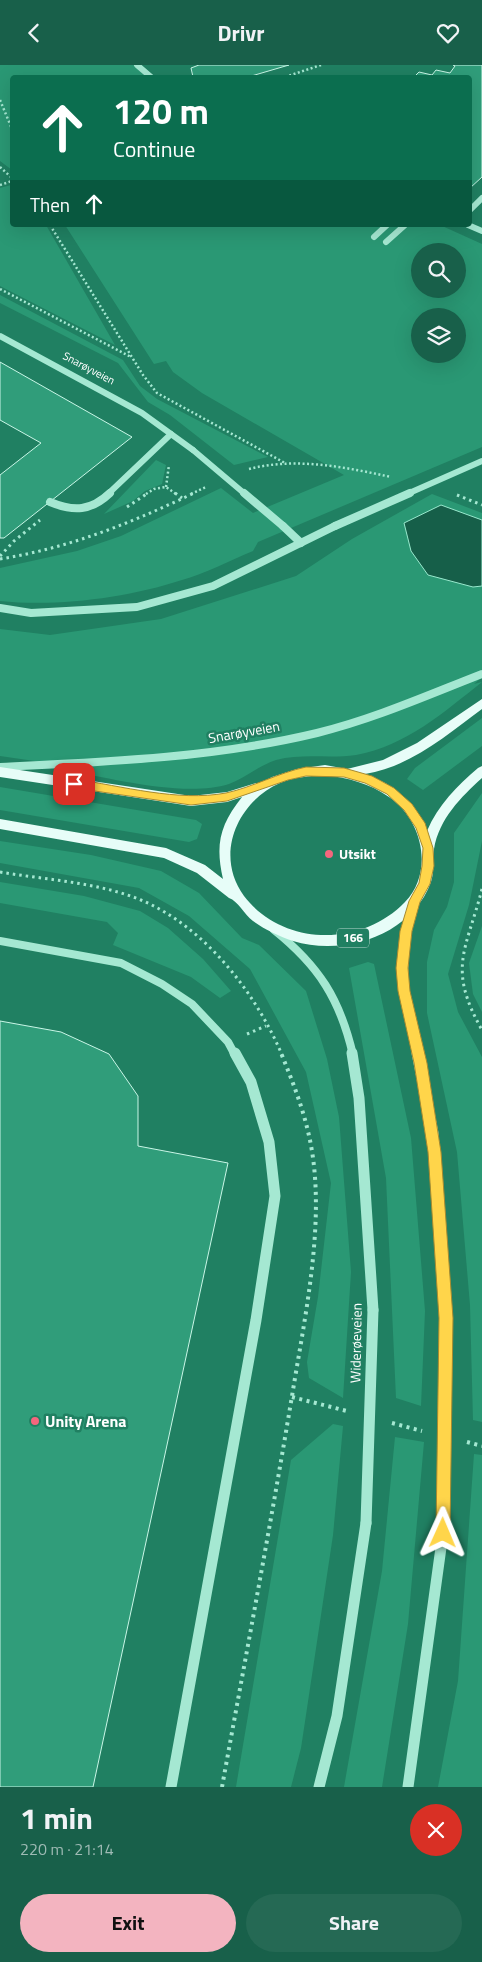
<!DOCTYPE html>
<meta charset="utf-8">
<style>
:root{--surface:#18604a;--page:#256954;--text:#f1f3f6;--muted:#9fbbb5;--accent:#f3b4c0}
body{margin:0;font-family:"Titillium Web",sans-serif;background:var(--page);color:var(--text);height:100vh;display:flex;flex-direction:column;font-size:19px;white-space:nowrap}
*{box-sizing:border-box;margin:0}
p{font-size:16px;color:var(--muted)}
.icon{flex:none;width:28px;height:28px;fill:none;stroke:currentColor;stroke-width:2;stroke-linecap:round;stroke-linejoin:round}
.map{position:relative;height:1722px;overflow:hidden}
.details{display:flex;flex-direction:column;background:var(--surface);flex:1}
.details>*{flex:none}
.banner{position:absolute;left:10px;top:10px;width:462px;height:152px;border-radius:5px;box-shadow:0 5px 20px #0002;background:#0b6e4f;color:#fff;overflow:hidden}
.controls{position:absolute;left:411px;top:178px;display:grid;gap:10px}
.controls a{display:grid;place-items:center;width:55px;height:55px;border-radius:50%;background:var(--surface);box-shadow:0 5px 20px #0002;font-size:25px}
.pin{position:absolute;display:grid;place-items:center;width:42px;height:42px;color:#fff;margin:-21px;border-radius:10px;box-shadow:0 2px 8px #0006}
.me{position:absolute;width:55px;margin:-28px;rotate:1deg;stroke-linejoin:round;filter:drop-shadow(0 0 4px #0008)}
.turn{display:flex;align-items:center;gap:18px;height:105px;padding:0 20px;font-size:22px}
.turn .icon{width:65px;height:65px;stroke-width:2.5}
.turn b{display:block;font-size:35px;line-height:42px}
.then{display:flex;align-items:center;height:48px;padding:0 20px;background:#0003;gap:10px;font-size:19px}
.round{display:grid;place-items:center;flex:none;width:52px;height:52px;border-radius:26px;background:var(--page)}
.headline{display:flex;align-items:center;justify-content:space-between;height:85px;padding:0 20px}
h1{font-size:30px;font-weight:700;line-height:38px}
.action{display:flex;gap:10px;margin-top:auto;padding:10px 20px}
.action a{flex:1;height:58px;border-radius:30px;background:var(--accent);color:#111;font-size:20px;font-weight:700;line-height:58px;text-align:center}
.action a+a{background:var(--page);color:var(--text)}
header{display:flex;justify-content:space-between;align-items:center;height:65px;padding:0 20px;background:var(--surface);font-size:22px;font-weight:700}
.map>svg:first-child{display:block}
.green{fill:#2a9874;fill-rule:evenodd}
.water{fill:#165f49;stroke:#99e9ce}
.building{fill:#309d7a;stroke:#c9f6e7}
.lines{fill:none;stroke-linecap:round;stroke-linejoin:round}
.path-far2{stroke:#a5e8d2;stroke-width:2.5;stroke-dasharray:2 2.5;stroke-linecap:butt}
.path-far1{stroke:#a5e8d2;stroke-width:3;stroke-dasharray:2.5 4;stroke-linecap:butt}
.path{stroke:#a5e8d2;stroke-width:4;stroke-dasharray:3 4.5;stroke-linecap:butt}
.minor-far2{stroke:#a5e8d2;stroke-width:6}
.minor-far1{stroke:#a5e8d2;stroke-width:8}
.minor{stroke:#a5e8d2;stroke-width:11}
.major{fill:#e7fdf8;fill-rule:evenodd}
.minor-bridge-far2{stroke:#a5e8d2;stroke-width:6}
.minor-bridge-far1{stroke:#a5e8d2;stroke-width:8}
.minor-bridge{stroke:#a5e8d2;stroke-width:11}
.route{fill:#ffd54a;stroke:#a68a30}
.poi-dot{fill:#f5667d;stroke:#208062;stroke-width:2}
.labels{text-anchor:middle;stroke-width:5;stroke-linejoin:round;paint-order:stroke}
.far-street-label{font-size:11px;fill:#fff;stroke:#208062}
.shield{fill:#208062;stroke:#bcd9d0;stroke-width:1}
.shield-label{font-size:12px;font-weight:bold;fill:#fff}
.street-label{font-size:14px;fill:#fff;stroke:#208062}
.poi-label{font-size:14px;font-weight:bold;fill:#fff;stroke:#208062;text-anchor:start}
.near-poi-label{font-size:16px;font-weight:bold;fill:#fff;stroke:#208062;text-anchor:start}
</style>
<header><svg class="icon" aria-label="back" viewBox="0 0 24 24"><path d="M15 5l-7 7 7 7"/></svg>Drivr<svg class="icon" aria-label="heart" viewBox="0 0 24 24"><path d="M12 20l-8-8c-3-5 5-10 8-4 3-6 11-1 8 4z"/></svg></header>
<div class="map">
<svg width="482" height="1722" viewBox="0 0 482 1722">
<rect width="100%" height="100%" fill="#208062"/>
<g class="green">
<path d="M0,0H134L146,12H12V105L0,96Z"/>
<path d="M11,120L12,122V160H46L115,280L0,221V123Z"/>
<path d="M65,160H440L482,179V382L258,477L253,486C229,496 206,508 182,515C127,533 57,542 0,536V503L77,486L121,471L221,423L253,448L344,410L202,328L173,307L166,296L154,299ZM420,186H458V224H420ZM420,251H458V289H420Z"/>
<path d="M0,230L123,295L140,321L157,334L268,392L234,400L170,350L148,337L118,298L0,238Z"/>
<path d="M156,395L166,400L162,419L145,426L133,436L104,449Z"/>
<path d="M432,429L482,448V612L474,619L482,617C444,647 406,681 356,690C329,694 303,688 276,695C260,700 245,713 229,719C184,733 111,713 64,705L69,701L0,691V564L50,570L161,554L296,511L352,474Z"/>
<path d="M482,653V681L423,725L407,714L415,703Z"/>
<path d="M0,722L196,755L202,759L197,774L189,777L0,745Z"/>
<path d="M482,728V776L469,840L448,909L458,947L482,992V1357L473,1355L470,1240L457,1087L427,948V897L434,865L447,842L454,817V768Z"/>
<path d="M0,776L91,790L161,806L199,828L242,873L259,880L306,926L327,994L339,1052L351,1207L343,1333L309,1313L307,1297L318,1232L331,1118L306,1007L250,904L189,851L139,823L0,798Z"/>
<path d="M0,817L84,831L140,846L168,863L203,894L231,926L220,933L191,912L113,880L118,868L107,857L0,838Z"/>
<path d="M482,861V947L473,929L469,898Z"/>
<path d="M368,897L374,899L411,1073L425,1246L421,1341L396,1333L386,1113L349,903Z"/>
<path d="M333,1359L343,1361L333,1470L301,1683L291,1722H236L291,1395Z"/>
<path d="M395,1372L424,1377L408,1559L382,1722H344L382,1506Z"/>
<path d="M474,1389L482,1390V1722H438L458,1616Z"/>
</g>
<path class="water" d="M441,440L482,455V521L473,522L428,510L411,486L404,458Z"/>
<g class="building">
<path d="M199,0H289L248,12H193L191,3Z"/>
<path d="M453,0H482V112L470,123V12H414L419,7L432,10L436,5L450,8L455,1Z"/>
<path d="M0,297L132,372L4,473H0V410L41,378L0,355Z"/>
<path d="M0,956L61,967L109,989L138,1031V1081L228,1098L93,1722H0Z"/>
</g>
<g class="lines">
<g class="path-far2">
<path d="M285,12L321,0"/>
<path d="M0,35L12,64"/>
<path d="M0,102L12,113"/>
<path d="M0,120L12,116"/>
<path d="M50,160L143,310L157,328L285,398"/>
<path d="M0,224L131,292"/>
<path d="M249,404C295,392 345,402 391,412"/>
<path d="M166,422L169,400"/>
<path d="M146,429L154,424L166,422L176,429"/>
<path d="M191,429L206,422"/>
</g>
<g class="path-far1">
<path d="M175,428L182,433"/>
<path d="M457,430L482,440"/>
<path d="M127,442L148,428"/>
<path d="M0,491L14,476L40,455"/>
<path d="M0,494C69,483 131,458 194,428"/>
<path d="M0,807C47,815 97,817 141,835C205,862 256,928 282,990"/>
<path d="M482,824C466,886 447,903 482,965"/>
<path d="M247,969L266,961"/>
</g>
<g class="path">
<path d="M292,1332L347,1346"/>
<path d="M392,1358L422,1366"/>
<path d="M467,1377L482,1381"/>
<path d="M222,1722C246,1590 271,1458 293,1325C305,1252 323,1166 313,1093C308,1056 295,1022 281,988"/>
</g>
<g class="minor-far2">
<path d="M137,0L151,12"/>
<path d="M470,145L482,133"/>
<path d="M468,160L482,166"/>
<path d="M374,172L387,160"/>
<path d="M386,177L405,160"/>
<path d="M0,271L142,348L193,385"/>
<path d="M108,429L171,369"/>
</g>
<g class="minor-far1">
<path d="M50,437C74,447 91,446 110,428"/>
<path d="M283,461L301,478"/>
<path d="M0,543L31,548L137,542L213,521L335,461"/>
<path d="M0,702C106,697 213,693 317,668C374,654 428,630 482,609"/>
<path d="M415,836C397,899 404,928 417,990"/>
<path d="M274,865C319,901 340,934 353,990"/>
<path d="M0,876L121,898L162,919L192,939L228,977L235,990"/>
</g>
<g class="minor">
<path d="M352,988L359,1033L373,1245"/>
<path d="M417,988L433,1068L446,1253"/>
<path d="M171,1722L256,1255L275,1131L269,1077L251,1017L235,988"/>
<path d="M319,1722L337,1651L366,1458"/>
<path d="M408,1722L443,1468"/>
</g>
<path class="major" d="M482,634V644C447,670 410,702 365,709C396,720 414,738 427,766C438,740 457,721 478,703L482,701V713C461,732 439,754 434,784C432,795 435,804 431,817C412,870 344,892 293,876C279,871 265,865 253,856C244,849 238,836 229,833L197,808L164,793L0,764V754L166,783L205,800L223,814C215,779 220,760 242,732L227,737L191,741L0,712V702L191,731L227,727L256,718L259,719L272,712L297,704L325,700L347,704L383,695L417,678ZM325,710C348,713 369,718 389,732C423,755 434,807 405,837C362,882 283,882 244,831C214,790 237,737 280,718C294,712 310,711 325,710Z"/>
<g class="minor-bridge-far2">
<path d="M193,385L245,429"/>
<path d="M407,429L482,396"/>
</g>
<g class="minor-bridge-far1">
<path d="M244,428L283,461"/>
<path d="M335,461L410,428"/>
</g>
<g class="minor-bridge">
<path d="M366,1458L373,1245"/>
<path d="M443,1468L446,1253"/>
</g>
</g>
<path class="route" d="M306,702L344,703L372,711L394,723L412,739L425,758L433,783L434,801L430,819L420,837L412,866L408,903L410,926L427,998L441,1087L453,1253L450,1468L448,1473L443,1475L438,1473L436,1468L439,1253L428,1087L414,998L398,926L396,903L400,866L409,836L419,818L422,801L423,783L416,763L404,745L387,729L365,718L344,712L306,711L288,715L227,736L191,740L74,723L69,719L74,714C122,721 178,737 226,728C253,722 278,708 306,702Z"/>
<g class="poi-dot">
<circle cx="329" cy="789" r="5"/>
<circle cx="35" cy="1356" r="5"/>
</g>
<g class="labels">
<g class="far-street-label">
<text transform="translate(89 303) rotate(28)" y="4">Snarøyveien</text>
</g>
<rect class="shield" x="337" y="863.5" width="32" height="19" rx="4"/>
<g class="shield-label">
<text x="353" y="877">166</text>
</g>
<g class="street-label">
<text transform="translate(244 667) rotate(-10)" y="5">Snarøyveien</text>
<text transform="translate(356 1278) rotate(-89)" y="5">Widerøeveien</text>
</g>
<g class="poi-label">
<text x="339" y="794">Utsikt</text>
</g>
<g class="near-poi-label">
<text x="45" y="1362">Unity Arena</text>
</g>
</g>
</svg>
<div class="controls">
<a><svg class="icon" aria-label="search" viewBox="0 0 24 24"><circle cx="10" cy="10" r="6"/><path d="M15 15l6 6"/></svg></a>
<a><svg class="icon" aria-label="layers" viewBox="0 0 24 24"><path d="M12 4l9 5-9 5-9-5zM3 14l9 5 9-5"/></svg></a>
</div>
<div class="pin" style="left:74px;top:719px;background:#d93025"><svg class="icon" aria-label="arrive" viewBox="0 0 24 24"><path d="M6 21V4h12l-3 4 3 4H6"/></svg></div>
<svg class="me" style="left:443px;top:1468px" viewBox="-20 -20 40 40"><path d="M0-17L14 15 0 8-14 15z" fill="#ffd54a" stroke="#fff" stroke-width="4"/></svg>
<div class="banner">
<div class="turn"><svg class="icon" aria-label="ahead" viewBox="0 0 24 24"><path d="M12 20V5M6 11l6-6 6 6"/></svg><div><b>120 m</b>Continue</div></div>
<div class="then">Then<svg class="icon" aria-label="ahead" viewBox="0 0 24 24"><path d="M12 20V5M6 11l6-6 6 6"/></svg></div>
</div>
</div>
<section class="details">
<div class="headline"><div><h1>1 min</h1><p>220 m · 21:14</p></div><a class="round" style="background:#d93025;color:#fff"><svg class="icon" aria-label="close" viewBox="0 0 24 24"><path d="M6 6l12 12M18 6L6 18"/></svg></a></div>
<div class="action"><a>Exit</a><a>Share</a></div>
</section>
